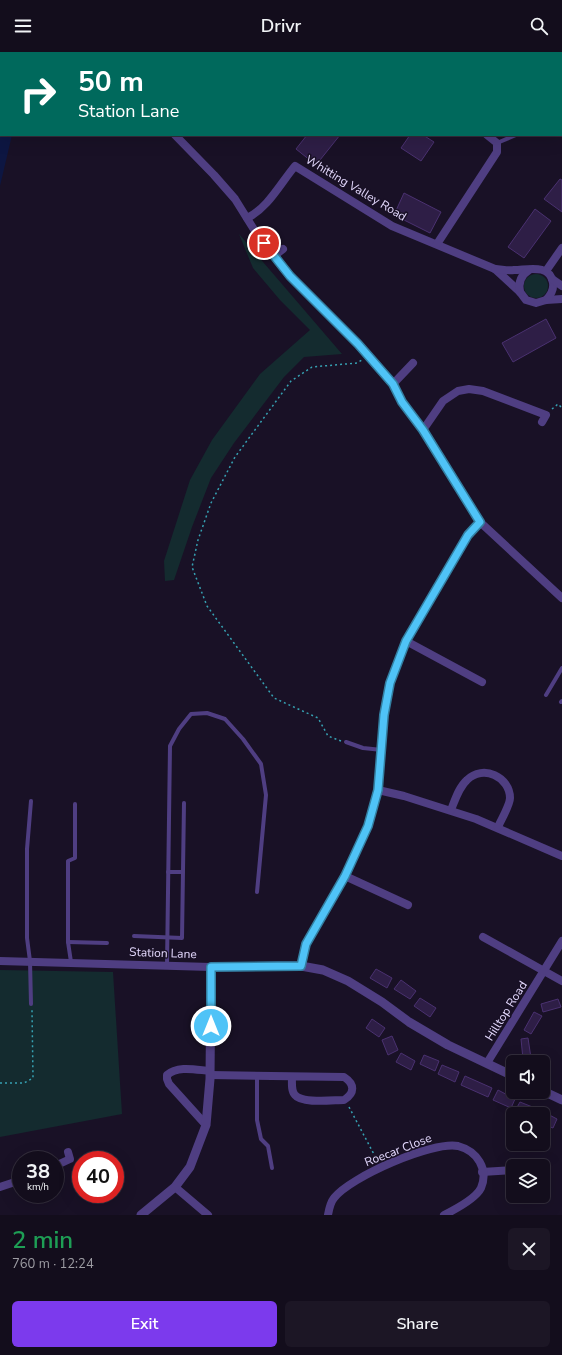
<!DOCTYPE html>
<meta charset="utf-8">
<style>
:root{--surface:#130d1c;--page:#1c1625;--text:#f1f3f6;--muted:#9d9ca3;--line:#322d3b;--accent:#7c3aed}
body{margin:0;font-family:"Nunito Sans",sans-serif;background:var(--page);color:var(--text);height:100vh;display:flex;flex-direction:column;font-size:15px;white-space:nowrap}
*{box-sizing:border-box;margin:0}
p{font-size:13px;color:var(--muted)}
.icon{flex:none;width:22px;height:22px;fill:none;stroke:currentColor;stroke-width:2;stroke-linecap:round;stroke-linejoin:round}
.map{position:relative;height:1163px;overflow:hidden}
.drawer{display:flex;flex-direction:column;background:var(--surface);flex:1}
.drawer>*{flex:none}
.banner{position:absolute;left:0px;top:0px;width:562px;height:84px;box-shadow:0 4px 16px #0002,0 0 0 1px var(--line);background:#00695c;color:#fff;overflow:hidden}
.controls{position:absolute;left:506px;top:1003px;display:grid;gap:8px}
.controls a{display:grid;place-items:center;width:44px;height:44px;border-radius:6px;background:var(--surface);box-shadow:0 4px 16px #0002,0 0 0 1px var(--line);font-size:20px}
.speed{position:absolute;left:12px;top:1099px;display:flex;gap:8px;font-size:20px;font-weight:700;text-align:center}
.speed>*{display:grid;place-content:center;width:52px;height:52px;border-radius:50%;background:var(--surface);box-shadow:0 4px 16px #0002,0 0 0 1px var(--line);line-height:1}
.speed small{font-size:10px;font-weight:400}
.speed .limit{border:6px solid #d22;background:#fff;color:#111}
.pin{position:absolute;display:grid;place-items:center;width:34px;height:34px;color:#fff;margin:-17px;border:2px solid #fff;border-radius:50%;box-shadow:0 1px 4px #0007}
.me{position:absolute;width:44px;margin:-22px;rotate:0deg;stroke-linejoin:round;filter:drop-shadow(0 0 3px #0008)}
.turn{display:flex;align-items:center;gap:14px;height:84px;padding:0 12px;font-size:18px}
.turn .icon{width:52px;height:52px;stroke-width:2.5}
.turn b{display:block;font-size:28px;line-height:34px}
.round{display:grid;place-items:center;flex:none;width:42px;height:42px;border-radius:6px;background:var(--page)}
.headline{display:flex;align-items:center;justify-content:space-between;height:68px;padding:0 12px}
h1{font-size:24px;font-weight:600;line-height:30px;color:#1e9e55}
.cta{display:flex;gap:8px;margin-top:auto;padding:8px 12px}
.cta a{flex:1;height:46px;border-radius:6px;background:var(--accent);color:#fff;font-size:16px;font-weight:600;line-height:46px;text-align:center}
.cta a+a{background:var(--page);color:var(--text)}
header{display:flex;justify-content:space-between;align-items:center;height:52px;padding:0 12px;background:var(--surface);font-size:18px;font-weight:600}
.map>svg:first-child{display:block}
.green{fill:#142b2f}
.water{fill:#0d1642}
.building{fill:#2e1e46;stroke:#4a3170}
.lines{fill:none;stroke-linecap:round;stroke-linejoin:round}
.path{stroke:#36a1b2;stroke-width:1.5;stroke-dasharray:2 3;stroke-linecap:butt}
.service{stroke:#4f3e82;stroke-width:4}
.minor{stroke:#4f3e82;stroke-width:8}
.tertiary{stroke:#4f3e82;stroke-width:9}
.route-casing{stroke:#337fa1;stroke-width:10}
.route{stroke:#4fc3f7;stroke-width:7}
.labels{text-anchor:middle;stroke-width:3;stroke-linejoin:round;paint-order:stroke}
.street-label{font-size:12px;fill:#e3d8fd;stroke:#191126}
</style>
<header><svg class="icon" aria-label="menu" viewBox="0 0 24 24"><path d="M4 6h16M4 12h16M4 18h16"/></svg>Drivr<svg class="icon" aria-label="search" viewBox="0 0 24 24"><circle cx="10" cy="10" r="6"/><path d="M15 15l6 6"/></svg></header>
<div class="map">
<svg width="562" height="1163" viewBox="0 0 562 1163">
<rect width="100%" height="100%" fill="#191126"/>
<g class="green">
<path d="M239,182L342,302L304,305L284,325L234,391L211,426L192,475L174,528L165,529L164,509L190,428L212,388L260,322L310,278L280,248L253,216Z"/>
<circle cx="536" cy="234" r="12"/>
<path d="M0,918L113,920L122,1062L0,1085Z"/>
</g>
<path class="water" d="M0,34L1,83H12L0,134Z"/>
<g class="building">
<path d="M307,83H340L316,113L296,97Z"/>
<path d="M410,83H423L434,90L421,109L401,96Z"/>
<path d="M560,127L562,128V160L544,147Z"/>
<path d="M404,141L441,160L430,181L394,163Z"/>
<path d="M535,157L551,169L524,206L508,195Z"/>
<path d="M546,267L556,286L513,310L502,291Z"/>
<path d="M376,917L392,926L387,936L370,926Z"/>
<path d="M401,928L416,939L410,947L394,937Z"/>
<path d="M420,946L436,956L430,965L414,954Z"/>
<path d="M558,947L561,955L543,960L541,952Z"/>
<path d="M534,960L542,964L531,982L524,978Z"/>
<path d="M372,967L385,976L379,985L366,976Z"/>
<path d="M392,984L398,998L388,1003L382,988Z"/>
<path d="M528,986L531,1006L523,1007L521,987Z"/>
<path d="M401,1001L415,1009L411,1018L396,1010Z"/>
<path d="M424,1003L439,1009L435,1019L420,1012Z"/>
<path d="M442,1013L459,1020L455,1030L438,1022Z"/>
<path d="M465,1024L492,1036L488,1045L461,1033Z"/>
<path d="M498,1038L515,1047L511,1056L493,1048Z"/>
<path d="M520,1050L535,1056L532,1062H522L515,1059Z"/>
<path d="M540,1058L557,1067L553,1076L543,1072V1062H538Z"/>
</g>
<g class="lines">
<g class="path">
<path d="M552,357L558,352L562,356"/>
<path d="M341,689L328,684L318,666L274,646L207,554L192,515L198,488L211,451L235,405L291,329L312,315L357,311L362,308"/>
<path d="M0,1031H24L33,1026L32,958"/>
<path d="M349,1055L377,1108"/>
</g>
<g class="service">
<path d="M359,0L360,1"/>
<path d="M364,1V0"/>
<path d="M422,1L423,0"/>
<path d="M462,1H463"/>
<path d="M497,91L516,83"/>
<path d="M546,643L562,616"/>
<path d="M561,650L562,649"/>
<path d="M346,690L363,696L382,698"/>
<path d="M31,749L27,797V886L30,909L31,952"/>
<path d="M168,820H183"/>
<path d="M134,884L182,886L184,751"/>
<path d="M68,890L107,891"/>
<path d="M71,910L68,890V809L75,806V752"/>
<path d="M167,913L170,694L179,677L191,662L207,661L225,667L243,687L261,712L266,743L257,840"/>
<path d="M257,1024V1068L261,1087L268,1094L272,1116"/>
</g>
<g class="minor">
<path d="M32,0L35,1"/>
<path d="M175,83L214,123L235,147L258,184"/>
<path d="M247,166C268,156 280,132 295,114L392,174L495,217L520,240L526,248L536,251L546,248L562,247"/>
<path d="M264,191L290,224L368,303L393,332L402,350L423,378L480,470L562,546"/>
<path d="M437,192L497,100V91L487,83"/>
<path d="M274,204L283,197"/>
<path d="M495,217C501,217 507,219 514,218C527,218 550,211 553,231C554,238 551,243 546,248"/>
<path d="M546,219L562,196"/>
<path d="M552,227L562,234"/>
<path d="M520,240C518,230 521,223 529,218"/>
<path d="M393,332L413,311"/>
<path d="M423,378L443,349L458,339L469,337L483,339L546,363L542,370"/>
<path d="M406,589L482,630"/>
<path d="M378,738L404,744L476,767L562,804"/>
<path d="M451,758C455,748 459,735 467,728C483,712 510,725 510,746C510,753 501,768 498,775"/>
<path d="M345,824L408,853"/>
<path d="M483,885L562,929"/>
<path d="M0,909L211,915"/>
<path d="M301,914L306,892L345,824L368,774L378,738L384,663L390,631L406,589L468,483L480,470"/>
<path d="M487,1011L562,889"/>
<path d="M210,1023L344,1025C355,1032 355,1041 344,1048C333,1048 302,1052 295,1043C291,1039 292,1031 292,1025"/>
<path d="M206,1073L169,1032L167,1027V1023C178,1013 197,1018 210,1019"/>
<path d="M55,1114L70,1107L68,1100"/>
<path d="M482,1120L513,1118"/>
<path d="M0,1135L21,1128"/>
<path d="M175,1135L208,1163"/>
<path d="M328,1163C329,1157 330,1151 334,1146C350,1125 432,1089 458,1094C477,1099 489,1117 481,1136C476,1146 454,1158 444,1163"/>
</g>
<g class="tertiary">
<path d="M543,1039L562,1048"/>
<path d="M141,1163L175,1135L190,1115L206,1073L210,1027L211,915L301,914L323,918L348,929L382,950L409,970L448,993L513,1024"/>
</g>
</g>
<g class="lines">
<defs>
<path id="route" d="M211,974V915L301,914L306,892L345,824L368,774L378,738L384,663L390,631L406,589L468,483L480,470L423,378L402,350L393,332L358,292L290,224L264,191"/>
</defs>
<use href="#route" class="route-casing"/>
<use href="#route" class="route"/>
</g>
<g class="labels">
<g class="street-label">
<text transform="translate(356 136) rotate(31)" y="4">Whitting Valley Road</text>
<text transform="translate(163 901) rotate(2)" y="4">Station Lane</text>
<text transform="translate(506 959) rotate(-58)" y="4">Hilltop Road</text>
<text transform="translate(398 1098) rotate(-21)" y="4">Roecar Close</text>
</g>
</g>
</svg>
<div class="controls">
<a><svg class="icon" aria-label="sound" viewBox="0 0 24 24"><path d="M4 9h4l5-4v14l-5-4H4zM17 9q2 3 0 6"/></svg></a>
<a><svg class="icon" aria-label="search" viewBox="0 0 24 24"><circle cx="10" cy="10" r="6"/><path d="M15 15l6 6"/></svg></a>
<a><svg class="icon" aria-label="layers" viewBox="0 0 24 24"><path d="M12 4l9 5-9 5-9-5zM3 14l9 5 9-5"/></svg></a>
</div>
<div class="speed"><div>38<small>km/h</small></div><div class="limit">40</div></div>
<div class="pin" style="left:264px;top:191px;background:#d93025"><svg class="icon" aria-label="arrive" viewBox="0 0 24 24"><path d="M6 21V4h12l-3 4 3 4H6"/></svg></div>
<svg class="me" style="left:211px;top:974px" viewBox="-20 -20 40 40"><circle r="17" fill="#4fc3f7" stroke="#fff" stroke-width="3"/><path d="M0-11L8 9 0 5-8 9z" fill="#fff"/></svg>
<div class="banner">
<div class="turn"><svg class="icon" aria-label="right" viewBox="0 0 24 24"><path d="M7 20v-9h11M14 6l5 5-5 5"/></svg><div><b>50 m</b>Station Lane</div></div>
</div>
</div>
<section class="drawer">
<div class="headline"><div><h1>2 min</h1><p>760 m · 12:24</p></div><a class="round"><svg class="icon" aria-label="close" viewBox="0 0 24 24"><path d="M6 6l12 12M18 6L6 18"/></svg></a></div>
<div class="cta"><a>Exit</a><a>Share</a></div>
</section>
